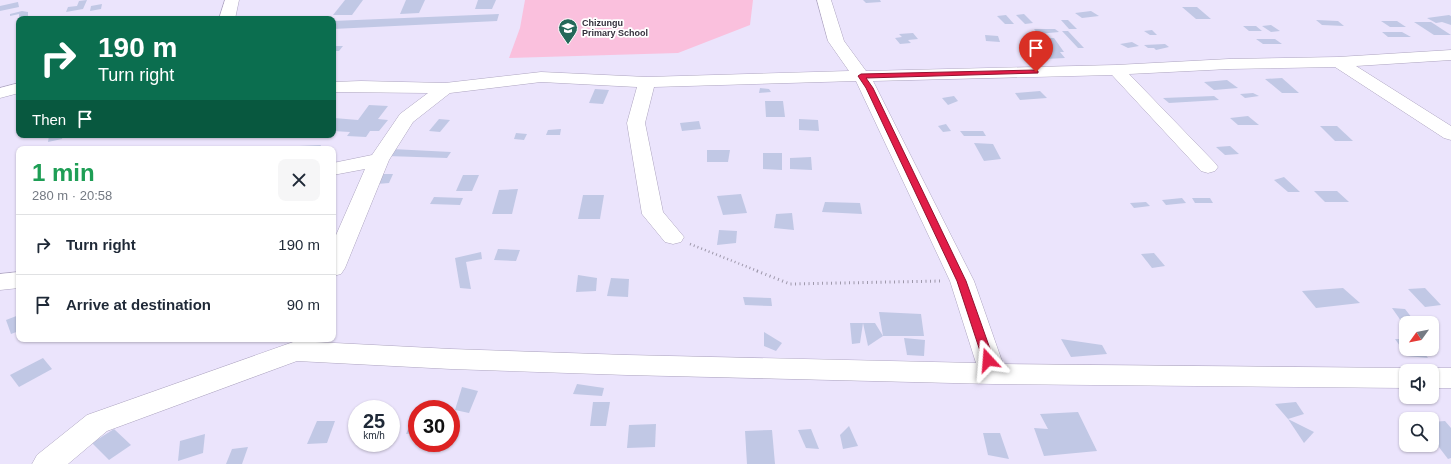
<!DOCTYPE html>
<meta charset="utf-8">
<style>
:root{--surface:#fff;--page:#f6f6f7;--text:#1f2937;--muted:#747a83;--line:#e0e1e3}
body{margin:0;font-family:Helvetica,sans-serif;background:var(--page);color:var(--text);height:100vh;display:flex;flex-direction:column;font-size:15px;white-space:nowrap}
*{box-sizing:border-box;margin:0}
p{font-size:13px;color:var(--muted)}
.icon{flex:none;width:22px;height:22px;fill:none;stroke:currentColor;stroke-width:2;stroke-linecap:round;stroke-linejoin:round}
.map{position:relative;flex:1;overflow:hidden}
.side{position:absolute;left:16px;top:146px;width:320px;height:196px;display:flex;flex-direction:column;background:var(--surface);border-radius:8px;box-shadow:0 1px 3px #0004}
.side>*{flex:none}
.banner{position:absolute;left:16px;top:16px;width:320px;height:122px;border-radius:8px;box-shadow:0 1px 3px #0004;background:#0b6e4f;color:#fff;overflow:hidden}
.needle{width:26px;rotate:237deg}
.fabs{position:absolute;left:1399px;top:316px;display:grid;gap:8px}
.fabs a{display:grid;place-items:center;width:40px;height:40px;border-radius:8px;background:var(--surface);box-shadow:0 1px 3px #0004;font-size:20px}
.speed{position:absolute;left:348px;top:400px;display:flex;gap:8px;font-size:20px;font-weight:700;text-align:center}
.speed>*{display:grid;place-content:center;width:52px;height:52px;border-radius:50%;background:var(--surface);box-shadow:0 1px 3px #0004;line-height:1}
.speed small{font-size:10px;font-weight:400}
.speed .limit{border:6px solid #d22;background:#fff;color:#111}
.pin{position:absolute;display:grid;place-items:center;width:34px;height:34px;color:#fff;margin:-41px -17px;border-radius:50% 50% 50% 0;rotate:-45deg;box-shadow:0 0 4px #0007}
.pin .icon{rotate:45deg}
.me{position:absolute;width:44px;margin:-22px;rotate:341deg;stroke-linejoin:round;filter:drop-shadow(0 0 3px #0008)}
.turn{display:flex;align-items:center;gap:14px;height:84px;padding:0 16px;font-size:18px}
.turn .icon{width:52px;height:52px;stroke-width:2.5}
.turn b{display:block;font-size:28px;line-height:34px}
.then{display:flex;align-items:center;height:38px;padding:0 16px;background:#0003;gap:8px;font-size:15px}
.round{display:grid;place-items:center;flex:none;width:42px;height:42px;border-radius:8px;background:var(--page)}
.overview{display:flex;align-items:center;justify-content:space-between;height:68px;padding:0 16px}
h1{font-size:24px;font-weight:700;line-height:30px;color:#1e9e55}
ul{padding:0;list-style:none}
li{display:flex;align-items:center;gap:12px;height:60px;padding:0 16px;border-top:1px solid var(--line)}
li div{flex:1}
li b{display:block;font-size:15px}
li em{font-style:normal}
.map>svg:first-child{display:block}
.green{fill:#fac0dd}
.building{fill:#c1c8e5}
.lines{fill:none;stroke-linecap:round;stroke-linejoin:round}
.minor-casing{stroke:#ada4c0;stroke-width:1}
.path-far1{stroke:#9e98ab;stroke-width:2.5;stroke-dasharray:1 3;stroke-linecap:butt}
.path{stroke:#9e98ab;stroke-width:3;stroke-dasharray:1 3.5;stroke-linecap:butt}
.minor{fill:#fff;fill-rule:evenodd}
.route{fill:#e11d48;stroke:#92132f}
.labels{text-anchor:middle;stroke-width:3.5;stroke-linejoin:round;paint-order:stroke}
.far-poi-label{font-size:9px;font-weight:bold;fill:#35313d;stroke:#fff;text-anchor:start}
</style>
<div class="map">
<svg width="1451" height="464" viewBox="0 0 1451 464">
<rect width="100%" height="100%" fill="#ebe4fc"/>
<path class="green" d="M525,0H753L750,25L678,53L509,58L520,28Z"/>
<g class="building">
<path d="M87,0L83,9L66,12L68,7L77,6L79,1Z"/>
<path d="M345,0H363L352,15H333Z"/>
<path d="M406,0H425L419,13L400,14Z"/>
<path d="M478,0H496L492,9H475Z"/>
<path d="M863,0H880L881,2L866,3Z"/>
<path d="M18,2L19,7L0,11V6Z"/>
<path d="M102,4L101,9L90,11L91,6Z"/>
<path d="M1182,7H1197L1211,19H1196Z"/>
<path d="M22,11L28,12V17L19,19V14L10,16V14Z"/>
<path d="M1091,11L1099,16L1082,18L1075,13Z"/>
<path d="M499,14L497,21L333,29V21Z"/>
<path d="M1024,14L1033,23L1025,24L1016,15Z"/>
<path d="M1006,15L1014,24H1005L997,16Z"/>
<path d="M1449,15L1451,16V25L1442,22L1436,23L1427,18Z"/>
<path d="M1061,20H1068L1077,29H1069Z"/>
<path d="M1316,20L1338,21L1344,26L1322,25Z"/>
<path d="M1381,21H1397L1406,27H1390Z"/>
<path d="M1414,22H1431L1451,35H1434Z"/>
<path d="M1271,25L1280,31L1271,32L1262,26Z"/>
<path d="M1243,26H1256L1262,31H1249Z"/>
<path d="M1034,29H1055L1059,32L1038,34Z"/>
<path d="M1152,30L1157,35H1150L1144,31Z"/>
<path d="M1062,31H1068L1084,48H1078Z"/>
<path d="M1382,32H1402L1411,37H1388Z"/>
<path d="M913,33L918,39L908,40L911,43L900,44L895,38L902,37L899,34Z"/>
<path d="M985,35L998,36L1000,42L986,41Z"/>
<path d="M1042,38H1054L1064,52H1060L1065,58L1045,59L1040,52H1052Z"/>
<path d="M1256,39H1275L1282,44H1263Z"/>
<path d="M1132,42L1139,46L1128,48L1120,44Z"/>
<path d="M1165,44L1169,47L1156,50L1154,48H1148L1144,45Z"/>
<path d="M333,46H343L339,51H333Z"/>
<path d="M1282,78L1299,93H1282L1265,79Z"/>
<path d="M1227,80L1238,88L1214,90L1204,82Z"/>
<path d="M760,88L769,89L771,92L759,93Z"/>
<path d="M595,89L609,90L603,104L589,103Z"/>
<path d="M1040,91L1047,98L1020,100L1015,93Z"/>
<path d="M1253,93L1259,96L1245,98L1240,94Z"/>
<path d="M954,96L958,101L948,105L942,98Z"/>
<path d="M1214,96L1219,100L1169,103L1163,98Z"/>
<path d="M765,101H783L785,117H766Z"/>
<path d="M369,105L388,106L378,119L388,120L379,131H370L366,137L347,136L350,132L333,131L334,118L358,120Z"/>
<path d="M1248,116L1259,125H1238L1230,118Z"/>
<path d="M439,119L450,120L440,132L429,131Z"/>
<path d="M799,119L818,120L819,131L799,130Z"/>
<path d="M699,121L701,129L682,131L680,123Z"/>
<path d="M946,124L951,131L943,132L938,126Z"/>
<path d="M1320,126H1337L1353,141H1335Z"/>
<path d="M561,129L560,135H546L548,130Z"/>
<path d="M960,131H983L986,136H964Z"/>
<path d="M516,133L527,134L524,140L514,139Z"/>
<path d="M49,135H63L62,139L48,142Z"/>
<path d="M974,143L993,144L1001,159L984,161Z"/>
<path d="M321,145L319,149H297L299,146Z"/>
<path d="M1230,146L1239,154L1225,155L1216,147Z"/>
<path d="M392,149L451,152L447,158L387,156Z"/>
<path d="M707,150H730L728,162H707Z"/>
<path d="M763,153H782V170L763,169Z"/>
<path d="M811,157L812,170L790,169V158Z"/>
<path d="M381,174H393L389,183L377,184Z"/>
<path d="M463,175H479L472,191H456Z"/>
<path d="M1284,177L1300,192H1288L1274,180Z"/>
<path d="M518,189L512,214H492L499,190Z"/>
<path d="M1314,191H1337L1349,202H1325Z"/>
<path d="M741,194L747,213L723,215L717,196Z"/>
<path d="M583,195H604L600,219H578Z"/>
<path d="M434,197L463,198L460,205L430,204Z"/>
<path d="M1182,198L1186,203L1166,205L1162,200Z"/>
<path d="M1192,198H1210L1213,203H1195Z"/>
<path d="M825,202L860,203L862,214L822,212Z"/>
<path d="M1146,202L1150,206L1134,208L1130,203Z"/>
<path d="M792,213L794,230L774,228L776,214Z"/>
<path d="M719,230L737,231L736,243L717,245Z"/>
<path d="M498,249L520,250L516,261L494,260Z"/>
<path d="M481,252L482,259L466,262L471,289L460,288L455,258Z"/>
<path d="M1154,253L1165,266L1152,268L1141,254Z"/>
<path d="M578,275L597,278L596,291L576,292Z"/>
<path d="M611,278L629,279L628,297L607,296Z"/>
<path d="M1343,288L1360,303L1316,308L1302,291Z"/>
<path d="M1425,288L1441,305L1425,307L1408,289Z"/>
<path d="M743,297L771,298L772,306L745,305Z"/>
<path d="M1392,308L1405,309L1416,323H1406V328Z"/>
<path d="M879,312L921,314L924,336H883L868,346L863,323L860,343L852,344L850,323H875L883,336Z"/>
<path d="M19,315V331L11,334L6,320Z"/>
<path d="M764,332L782,343L776,351L764,346Z"/>
<path d="M904,338L925,340L924,356L907,355Z"/>
<path d="M1061,339L1102,345L1107,354L1071,357Z"/>
<path d="M1395,339H1406V349H1421L1428,358L1407,356Z"/>
<path d="M43,358L52,369L19,387L10,375Z"/>
<path d="M577,384L604,388L602,396L573,394Z"/>
<path d="M462,387L478,391L469,413L455,410Z"/>
<path d="M593,402H610L606,426H590Z"/>
<path d="M1296,402L1304,414L1288,419L1275,404Z"/>
<path d="M1078,412L1097,451L1044,456L1034,428L1048,429L1040,414Z"/>
<path d="M1288,419L1314,432L1304,443Z"/>
<path d="M412,420H417V433L406,434Z"/>
<path d="M317,421H335L327,443L307,444Z"/>
<path d="M1445,421L1451,428V458L1448,459L1432,438V422Z"/>
<path d="M656,424L655,447L627,448L629,425Z"/>
<path d="M849,426L858,446L843,449L840,435Z"/>
<path d="M114,429L131,445L109,460L92,443Z"/>
<path d="M811,429L819,449L806,448L798,430Z"/>
<path d="M772,430L775,464H747L745,431Z"/>
<path d="M983,433H1000L1009,459L988,455Z"/>
<path d="M205,434L203,453L178,461L180,441Z"/>
<path d="M248,447L242,464H226L232,449Z"/>
</g>
<g class="lines">
<defs>
<g id="minor">
<path d="M225,0H239L235,19H219Z"/>
<path d="M817,0H831L844,41L866,71L1116,65L1229,59L1338,57L1451,50V60L1356,66L1451,126V140L1444,138L1335,67L1229,69L1129,74L1215,163L1218,167L1215,171L1208,173L1201,171L1112,75L873,81L974,281L1003,364L1406,368L1416,371H1406V388L993,384L627,375L451,369L297,361L107,431L68,464H32L37,455L87,415L296,341L451,349L627,355L976,363L950,281L856,81L654,87L645,123L663,212L684,237L681,242L673,244L665,242L642,214L627,123L637,87L541,82L450,93L413,122L389,160L345,268L341,274L333,276V242L365,169L333,175V163L372,155L400,114L428,93L333,92V82L361,81L445,83L541,72L647,77L849,71L828,41Z"/>
<path d="M19,83V93L0,98V88Z"/>
<path d="M19,272V288L0,290V274Z"/>
<path d="M1432,368H1451V388H1432V371H1422Z"/>
</g>
</defs>
<use href="#minor" class="minor-casing"/>
<path class="path-far1" d="M690,244L760,272"/>
<path class="path" d="M757,271L790,284L941,281"/>
<use href="#minor" class="minor"/>
</g>
<path class="route" d="M1036,70L1038,71V73L866,78L873,88L966,281L994,360L992,363L988,364L984,363L983,360L957,281L866,88L858,76L861,74Z"/>
<defs>
<symbol id="school-pin" viewBox="-11 -11 22 30"><path d="M0 17L-7.5 6A9.5 9.5 0 1 1 7.5 6Z" fill="#246859" stroke="#fff"/><path d="M0-5L7-2L0 1L-7-2ZM-4 1L0 2.5L4 1V4Q0 6-4 4Z" fill="#fff"/></symbol>
</defs>
<g fill-rule="evenodd">
<use href="#school-pin" x="557" y="17" width="22" height="30"/>
</g>
<g class="labels">
<g class="far-poi-label">
<text x="582" y="26">Chizungu<tspan x="582" dy="10">Primary School</tspan></text>
</g>
</g>
</svg>
<div class="fabs">
<a><svg class="needle" viewBox="-14 -14 28 28"><path d="M0-13l5 13h-10z" fill="#e53935"/><path d="M0 13l5-13h-10z" fill="#747a83"/></svg></a>
<a><svg class="icon" aria-label="sound" viewBox="0 0 24 24"><path d="M4 9h4l5-4v14l-5-4H4zM17 9q2 3 0 6"/></svg></a>
<a><svg class="icon" aria-label="search" viewBox="0 0 24 24"><circle cx="10" cy="10" r="6"/><path d="M15 15l6 6"/></svg></a>
</div>
<div class="speed"><div>25<small>km/h</small></div><div class="limit">30</div></div>
<div class="pin" style="left:1036px;top:72px;background:#d93025"><svg class="icon" aria-label="arrive" viewBox="0 0 24 24"><path d="M6 21V4h12l-3 4 3 4H6"/></svg></div>
<svg class="me" style="left:988px;top:360px" viewBox="-20 -20 40 40"><path d="M0-17L14 15 0 8-14 15z" fill="#e11d48" stroke="#fff" stroke-width="4"/></svg>
<div class="banner">
<div class="turn"><svg class="icon" aria-label="right" viewBox="0 0 24 24"><path d="M7 20v-9h11M14 6l5 5-5 5"/></svg><div><b>190 m</b>Turn right</div></div>
<div class="then">Then<svg class="icon" aria-label="arrive" viewBox="0 0 24 24"><path d="M6 21V4h12l-3 4 3 4H6"/></svg></div>
</div>
<section class="side">
<div class="overview"><div><h1>1 min</h1><p>280 m · 20:58</p></div><a class="round"><svg class="icon" aria-label="close" viewBox="0 0 24 24"><path d="M6 6l12 12M18 6L6 18"/></svg></a></div>
<ul>
<li><svg class="icon" aria-label="right" viewBox="0 0 24 24"><path d="M7 20v-9h11M14 6l5 5-5 5"/></svg><div><b>Turn right</b></div><em>190 m</em></li>
<li><svg class="icon" aria-label="arrive" viewBox="0 0 24 24"><path d="M6 21V4h12l-3 4 3 4H6"/></svg><div><b>Arrive at destination</b></div><em>90 m</em></li>
</ul>
</section>
</div>
